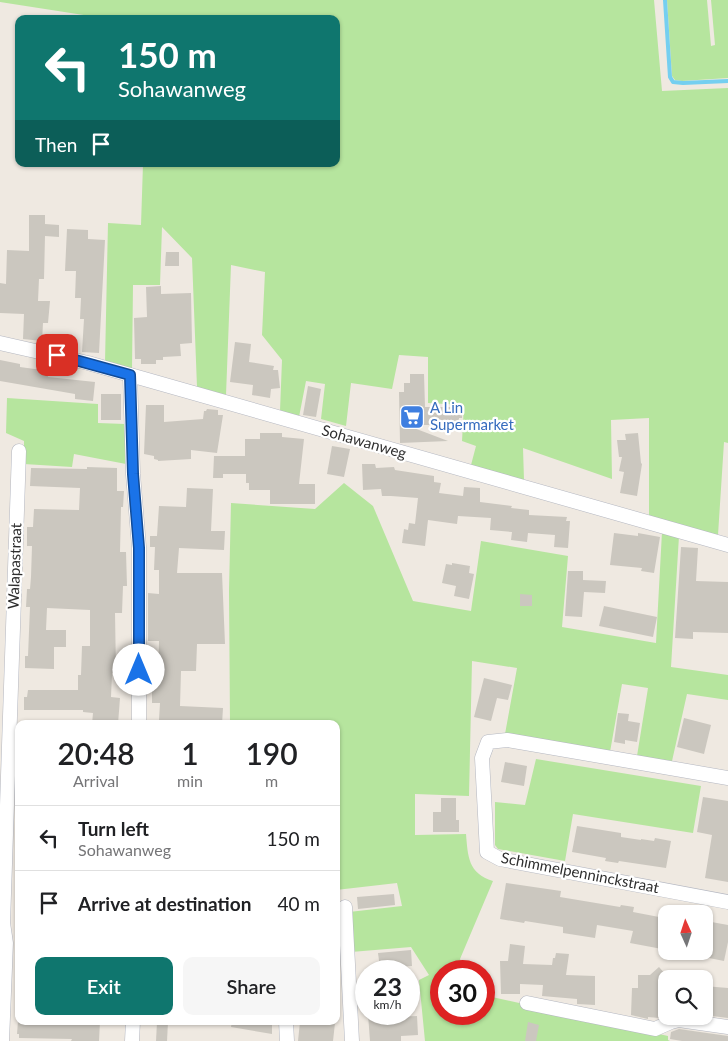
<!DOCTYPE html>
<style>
:root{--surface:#fff;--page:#f6f6f6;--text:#202124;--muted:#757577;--line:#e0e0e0;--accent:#0f766e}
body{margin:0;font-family:Lato,sans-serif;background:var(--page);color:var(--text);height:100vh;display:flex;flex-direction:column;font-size:19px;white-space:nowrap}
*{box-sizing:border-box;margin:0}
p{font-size:16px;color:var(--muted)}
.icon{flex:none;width:28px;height:28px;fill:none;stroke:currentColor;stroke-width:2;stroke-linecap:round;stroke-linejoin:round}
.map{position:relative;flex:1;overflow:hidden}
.sheet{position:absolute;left:15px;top:720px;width:325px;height:305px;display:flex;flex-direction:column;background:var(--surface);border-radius:10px;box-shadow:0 1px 4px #0004}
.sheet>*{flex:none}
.top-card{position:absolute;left:15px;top:15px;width:325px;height:152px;border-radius:10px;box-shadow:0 1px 4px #0004;background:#0f766e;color:#fff;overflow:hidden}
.needle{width:32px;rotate:357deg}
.tools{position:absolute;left:658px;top:905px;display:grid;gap:10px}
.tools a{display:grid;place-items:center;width:55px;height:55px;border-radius:10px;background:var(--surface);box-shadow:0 1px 4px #0004;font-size:25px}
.speed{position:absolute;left:355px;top:960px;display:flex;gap:10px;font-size:25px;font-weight:700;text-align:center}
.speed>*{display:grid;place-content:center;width:65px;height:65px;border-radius:50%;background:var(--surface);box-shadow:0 1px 4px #0004;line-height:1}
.speed small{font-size:12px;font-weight:400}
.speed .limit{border:8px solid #d22;background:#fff;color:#111}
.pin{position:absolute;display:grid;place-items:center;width:42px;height:42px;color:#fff;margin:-21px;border-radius:10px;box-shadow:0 2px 8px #0006}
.me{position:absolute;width:55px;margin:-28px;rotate:0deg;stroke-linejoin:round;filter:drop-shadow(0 0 4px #0008)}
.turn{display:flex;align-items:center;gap:18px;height:105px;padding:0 20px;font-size:22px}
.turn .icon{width:65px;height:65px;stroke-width:2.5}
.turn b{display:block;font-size:35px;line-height:42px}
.then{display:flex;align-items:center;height:48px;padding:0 20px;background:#0003;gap:10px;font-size:19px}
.eta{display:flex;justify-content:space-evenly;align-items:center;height:85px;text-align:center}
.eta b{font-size:30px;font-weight:600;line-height:35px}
.primary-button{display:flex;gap:10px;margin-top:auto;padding:10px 20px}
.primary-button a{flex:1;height:58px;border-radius:10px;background:var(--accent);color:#fff;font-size:20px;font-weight:600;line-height:58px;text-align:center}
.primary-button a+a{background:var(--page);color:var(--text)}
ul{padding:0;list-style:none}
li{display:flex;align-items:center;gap:15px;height:65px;padding:0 20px;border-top:1px solid var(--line)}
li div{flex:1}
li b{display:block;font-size:19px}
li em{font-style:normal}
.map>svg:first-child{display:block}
.green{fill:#b6e59e}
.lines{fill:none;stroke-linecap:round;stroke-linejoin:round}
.stream{stroke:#75cff0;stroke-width:4}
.building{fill:#cbc7bf}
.minor-casing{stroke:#b4b7c1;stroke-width:15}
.minor{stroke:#fff;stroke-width:14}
.route-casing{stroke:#114b97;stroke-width:12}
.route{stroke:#1a73e8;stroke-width:9}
.labels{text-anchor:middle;stroke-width:4.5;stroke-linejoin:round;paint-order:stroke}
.shop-label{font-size:15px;fill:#366cbe;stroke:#fff;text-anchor:start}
.street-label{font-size:15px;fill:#2e2e2e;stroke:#fff}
</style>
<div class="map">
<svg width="728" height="1041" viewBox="0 0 728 1041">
<rect width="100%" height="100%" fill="#efe9e1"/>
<g class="green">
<path d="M0,0H654L662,91L728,88V443L724,442L718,535L649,517V418L611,420L612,479L523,448L524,480L471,465L476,446L462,441L464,405L428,403V357L399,355L392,389L351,383L346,426L321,419L325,384L306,381L299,417L280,411L282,360L262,335L265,272L231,265L226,395L197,387L192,258L162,227L160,285H133L132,369L105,362L108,223L141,225L143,164H336V19H90V16L0,2Z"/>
<path d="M667,0H707L711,46L715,45L711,0H728V78L682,81L675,80L672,76Z"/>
<path d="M7,398L98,404V423L125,424L126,464L74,454L72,467L24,464V441L6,433Z"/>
<path d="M344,483L373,506L413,601L471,611L481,541L568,556L562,627L656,643L662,532L679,536L671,667L728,675V700L687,694L672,761L637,756L648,688L622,684L610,752L505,734L517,668L472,661L469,796L415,794V835L466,834C468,857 468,873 493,881L460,959L465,971H441V1014H484V991L492,997L668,1036V1040L670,1041H425L419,980L429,975L411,947L351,952L349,912L402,906L397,883L336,890V724H230L229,591L231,503L315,509Z"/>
<path d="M536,759L701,786L693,833L573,814L565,861L498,849L495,845V802L525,805Z"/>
</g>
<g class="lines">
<path class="stream" d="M665,0L670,77L673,82L683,83L728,81"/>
</g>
<g class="building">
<path d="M29,215H45V224L59,225V237L45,236L44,279H39L38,301H50L48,323H43L42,341L23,339L24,314L0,313V283L6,284L7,250L29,251Z"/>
<path d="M67,229L88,230V239L105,240L99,353L82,352L84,319H80L81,298H75L76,271H65Z"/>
<path d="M166,252H179V266H165Z"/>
<path d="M161,286V294L191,293L192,343L180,344L181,356L163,357V360H156V364H141V359H135L134,318L147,317L146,287Z"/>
<path d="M235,342L251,344L249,362L274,366L273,370H278L280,388L271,389L270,398L252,395L253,385L230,382Z"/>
<path d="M0,360L20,364V367L49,371L48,377L95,382L93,401L75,399V394L0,381Z"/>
<path d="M410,374H424L425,407H462V418H459V425H406L448,441L400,443L399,392H404V383H410Z"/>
<path d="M308,386L321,389L316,417L303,415Z"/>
<rect x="101" y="394" width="20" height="26"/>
<path d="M146,405H164V422L203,419L204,411H206L207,409L218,410V415H223L217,453L191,450V459L158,461V460L154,459V456L144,454Z"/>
<path d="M260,433H282V437L304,439L299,484H315V504H270V490H249V483H246V474H223V478H213L214,456H245V439H260Z"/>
<path d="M638,433L641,463L642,464L637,496L620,493L624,472L619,471L622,457H619L617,440H626L625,434Z"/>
<path d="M332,446L350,449L344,477L327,474Z"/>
<path d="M362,464H375L376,468L394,467L395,470L434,476V482L441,483L439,493L463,496L464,487L480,488V502L512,506L511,508L529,510V515L567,517L566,521H570L568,548L554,547L555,535L528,533L527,542L511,540L512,532L490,530L491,518L458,516L457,524L428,520L425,546L402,543L404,529L408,530L409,523L415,524L418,498L391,496H382L381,489L363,490Z"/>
<path d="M87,467L117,468V491H124L123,507H121L120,552H126L127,586H123L122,613H115L116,673H112L111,697L120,698L118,724H92L93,713L83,712V710H24V697H27L28,690H78V675H81L82,646H90V610L47,608L46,630H66V647H54V669L25,668V656H28L30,607H26L27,589H30L31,577L32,546H27V527H33L34,509L79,510L80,488L30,486L31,468L87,469Z"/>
<path d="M187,488L213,489L211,531H225L224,550L179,548L177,573H222L225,644H197L196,671H181L180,706L223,708L222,724H165V720H159L160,703H152V683H158L159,641H148V593L159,594V570H154L155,547H150V536H157L159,506L186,507Z"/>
<path d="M614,533L638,536V533L660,537L654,573L641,571L642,568L610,565Z"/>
<path d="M681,547L698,548L696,581L728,582V633L693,632V639L675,638Z"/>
<path d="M452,563L470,566L469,573L474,574L469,599L454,596L456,586L442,583L446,564L452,565Z"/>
<path d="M568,571H583V580L606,581L605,593L584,592L582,617L565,616Z"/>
<path d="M520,594L532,595V606H520Z"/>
<path d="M604,606L657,617L653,637L599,626Z"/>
<path d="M484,678L512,685L508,700L497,698L491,721L474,717Z"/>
<path d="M618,713L629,714L628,721L640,723L637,742L625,740V744L614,742Z"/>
<path d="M684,718L711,725L704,754L677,747Z"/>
<path d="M505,762L527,766L524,786L501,782Z"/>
<path d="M703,797L728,801V882L705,878L712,835L697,832Z"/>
<path d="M441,798H456V820H459V832H433V812H441Z"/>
<path d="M577,826L621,833V837L641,840V839L654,841L655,838L671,841L666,868L619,861L618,863L605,861L606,858L572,852Z"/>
<path d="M506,883L561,891L560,897L620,907L621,905L634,907L633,912L659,917V920L666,921L662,949L630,943L633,931L597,925L595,938L563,933V927L525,921L524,923L500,919Z"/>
<path d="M394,894L395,905L358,909L357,897Z"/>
<path d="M706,921L728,925V942L724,961L704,957V931Z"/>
<path d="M510,944L525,946L523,964L552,965L553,958H555L556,953L569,954L566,975L595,976V1005L577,1004V999L542,996L543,985L520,984V994H501L500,961H508Z"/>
<path d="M411,950L412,966L380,968L378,953Z"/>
<path d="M659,967L666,975V1015L659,1018L648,1017V1019L631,1015L632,988H638V975H650Z"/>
<path d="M704,986L728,988V1018L704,1015Z"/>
<path d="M368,1014H395L396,1017L417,1016L418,1035L401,1036V1041H370Z"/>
<path d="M18,1021H100L99,1041H71L72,1039L19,1038V1034H17Z"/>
<path d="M232,1021H272V1034L231,1027Z"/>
<path d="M157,1022H168L167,1041H156Z"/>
<path d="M300,1022L323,1024V1022L335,1023L333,1041H298Z"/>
<path d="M528,1022L539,1025L536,1041H525Z"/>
<path d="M679,1029L728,1036V1041H682L670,1039L671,1032Z"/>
</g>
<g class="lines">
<defs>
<g id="minor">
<path d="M0,343L88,363L728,545"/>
<path d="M130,375L133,474L139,547V724"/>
<path d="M728,778L507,740L488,742L482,758L487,852L500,859L728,902"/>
<path d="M345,907L352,1041"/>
<path d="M527,1003L655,1029L671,1022L679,1020L728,1027"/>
<path d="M286,1021L287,1041"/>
<path d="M2,1041L6,943L3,923L19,451"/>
<path d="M132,1041L133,1021"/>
</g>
</defs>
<use href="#minor" class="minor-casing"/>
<use href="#minor" class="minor"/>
</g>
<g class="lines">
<defs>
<path id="route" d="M57,355L130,375L133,474L139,548V670"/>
</defs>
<use href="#route" class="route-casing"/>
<use href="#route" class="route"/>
</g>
<defs>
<symbol id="supermarket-square" viewBox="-11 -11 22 22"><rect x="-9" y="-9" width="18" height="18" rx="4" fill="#3f7fe0" stroke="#fff"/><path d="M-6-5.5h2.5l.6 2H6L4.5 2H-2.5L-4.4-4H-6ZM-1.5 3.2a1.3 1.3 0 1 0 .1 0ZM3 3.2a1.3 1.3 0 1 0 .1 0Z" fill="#fff"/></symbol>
</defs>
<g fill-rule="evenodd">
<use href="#supermarket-square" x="398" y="403" width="28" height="28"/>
</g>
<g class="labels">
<g class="shop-label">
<text x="430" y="413">A Lin<tspan x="430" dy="17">Supermarket</tspan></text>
</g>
<g class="street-label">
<text transform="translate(364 442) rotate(16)" y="5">Sohawanweg</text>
<text transform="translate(15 566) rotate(-88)" y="5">Walapastraat</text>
<text transform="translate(580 873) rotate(11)" y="5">Schimmelpenninckstraat</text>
</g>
</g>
</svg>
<div class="tools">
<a><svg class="needle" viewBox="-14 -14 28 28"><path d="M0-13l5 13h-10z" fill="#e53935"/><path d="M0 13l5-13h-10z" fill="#757577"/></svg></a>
<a><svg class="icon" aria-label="search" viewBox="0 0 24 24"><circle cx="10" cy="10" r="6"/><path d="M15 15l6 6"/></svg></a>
</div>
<div class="speed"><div>23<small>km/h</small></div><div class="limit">30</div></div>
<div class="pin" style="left:57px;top:355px;background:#d93025"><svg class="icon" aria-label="arrive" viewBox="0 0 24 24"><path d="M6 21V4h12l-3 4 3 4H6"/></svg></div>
<svg class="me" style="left:139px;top:670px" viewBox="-20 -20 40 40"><circle r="19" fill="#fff"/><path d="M0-13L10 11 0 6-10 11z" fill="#1a73e8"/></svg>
<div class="top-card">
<div class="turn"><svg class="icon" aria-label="left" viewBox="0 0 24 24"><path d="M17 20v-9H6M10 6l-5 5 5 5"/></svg><div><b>150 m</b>Sohawanweg</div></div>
<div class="then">Then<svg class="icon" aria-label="arrive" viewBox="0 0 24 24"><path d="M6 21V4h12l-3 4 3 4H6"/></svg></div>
</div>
<section class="sheet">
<div class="eta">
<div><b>20:48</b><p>Arrival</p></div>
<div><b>1</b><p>min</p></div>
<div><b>190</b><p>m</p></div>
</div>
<ul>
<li><svg class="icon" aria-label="left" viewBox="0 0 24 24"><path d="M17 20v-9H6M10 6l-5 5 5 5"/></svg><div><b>Turn left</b><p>Sohawanweg</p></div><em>150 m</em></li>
<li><svg class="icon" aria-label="arrive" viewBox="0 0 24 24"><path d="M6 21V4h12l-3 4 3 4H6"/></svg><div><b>Arrive at destination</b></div><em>40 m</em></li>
</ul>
<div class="primary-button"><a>Exit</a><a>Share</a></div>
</section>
</div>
